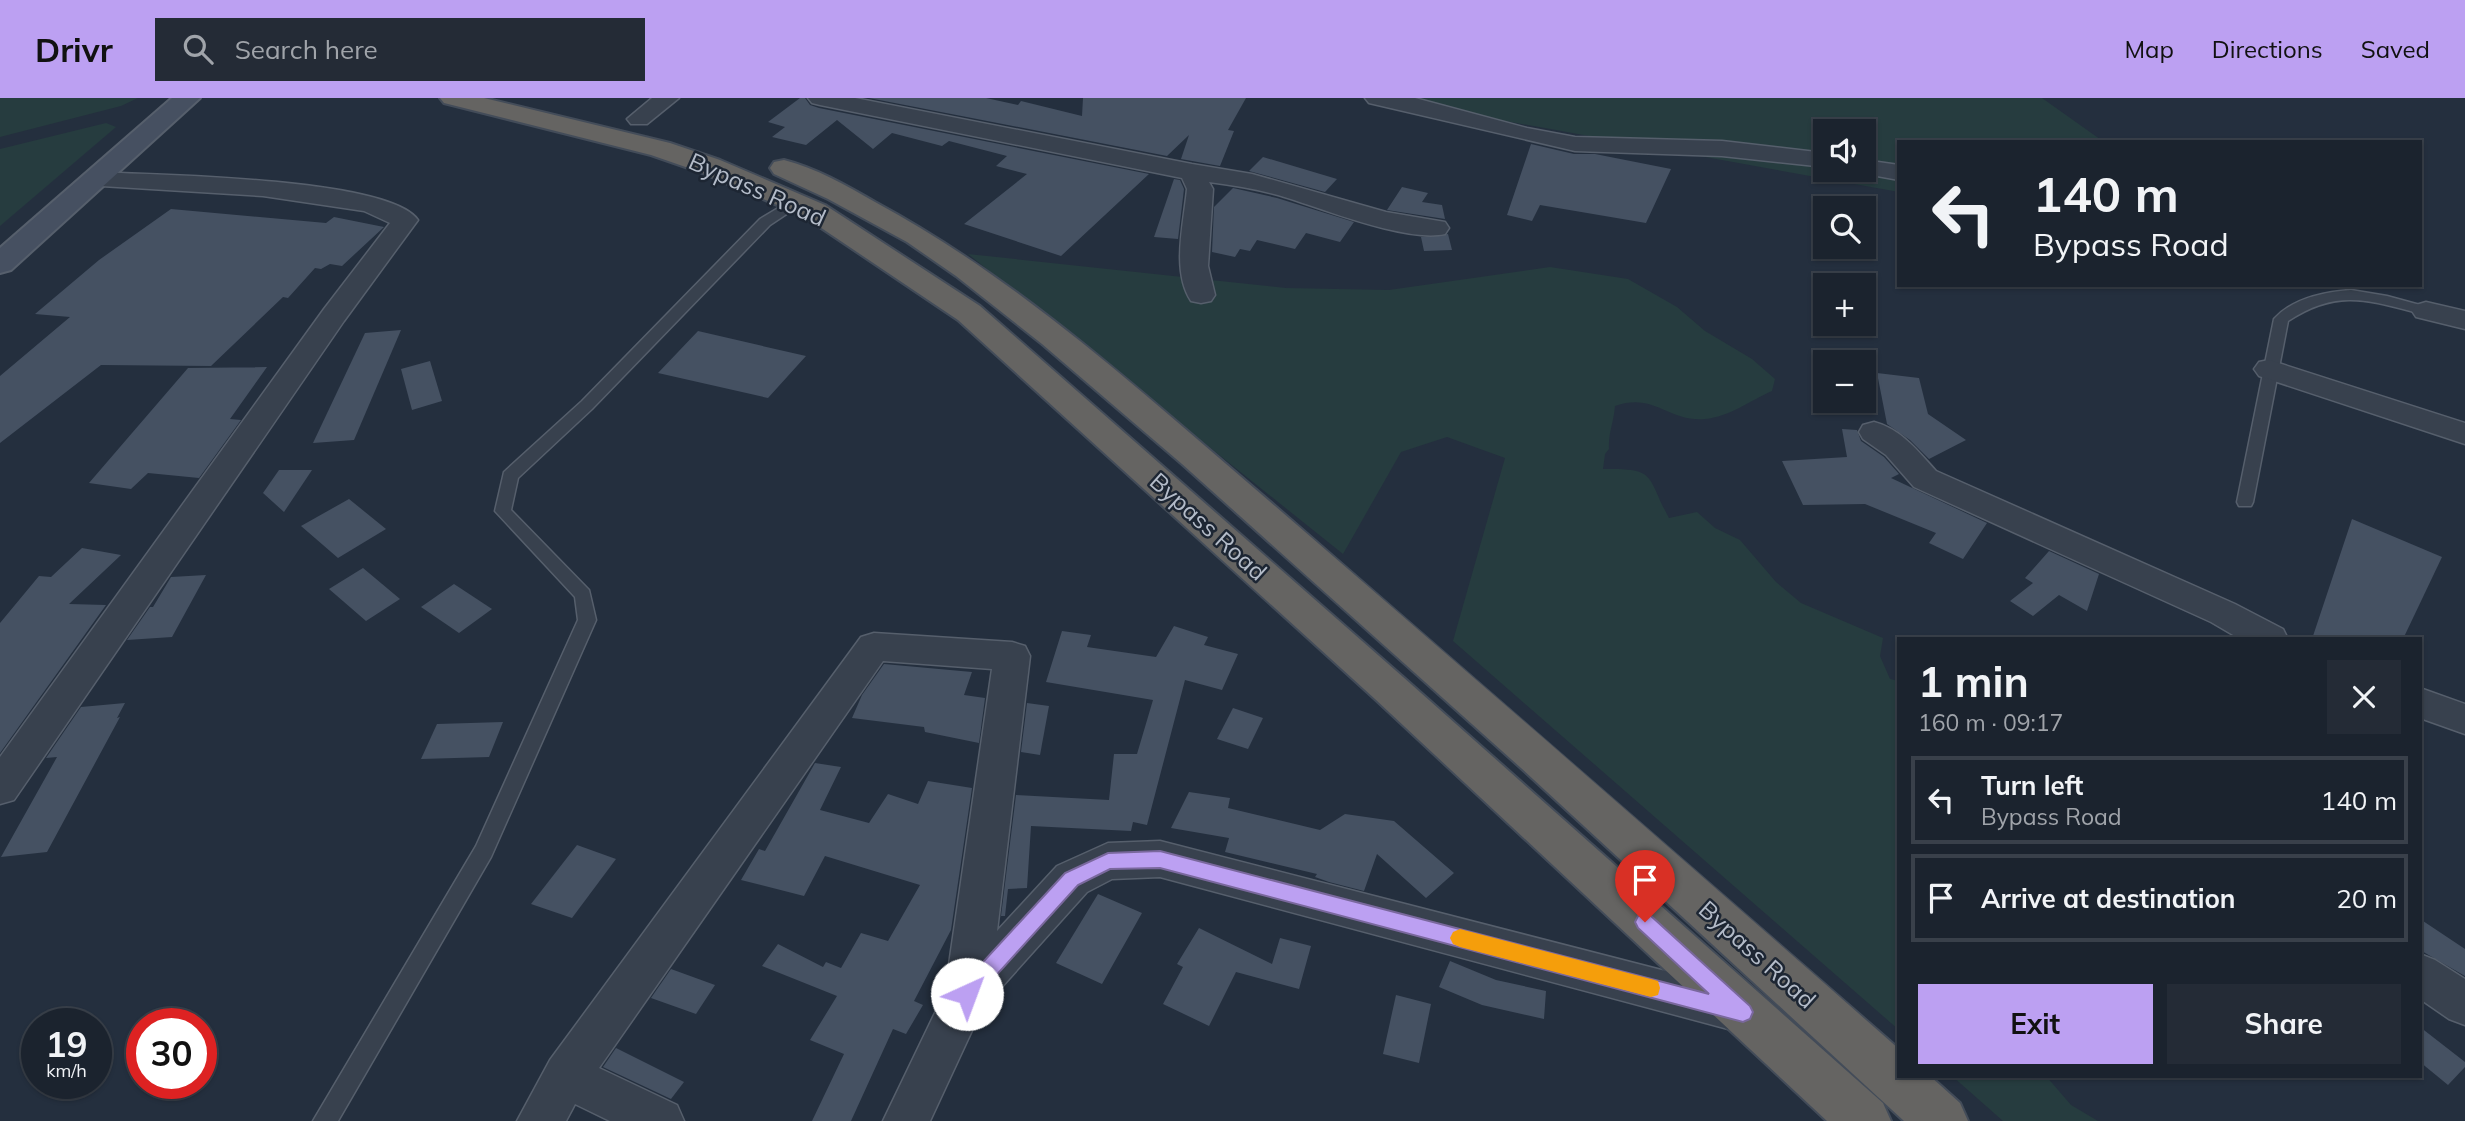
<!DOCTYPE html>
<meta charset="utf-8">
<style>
:root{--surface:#1b232e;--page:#242b36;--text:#f1f3f6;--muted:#a0a4aa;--line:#39404a;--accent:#bca0f2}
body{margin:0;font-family:Mulish,sans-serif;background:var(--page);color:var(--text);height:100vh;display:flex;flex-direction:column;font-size:26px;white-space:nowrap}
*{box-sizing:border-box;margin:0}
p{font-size:23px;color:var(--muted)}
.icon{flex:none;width:38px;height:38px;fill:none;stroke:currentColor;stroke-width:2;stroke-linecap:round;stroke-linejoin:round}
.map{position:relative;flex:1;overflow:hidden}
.details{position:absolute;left:1897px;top:539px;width:525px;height:441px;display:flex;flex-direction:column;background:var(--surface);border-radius:0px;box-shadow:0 2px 5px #0004,0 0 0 2px var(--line)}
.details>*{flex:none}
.banner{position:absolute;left:1897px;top:42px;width:525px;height:147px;border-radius:0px;box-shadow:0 2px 5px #0004,0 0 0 2px var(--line);background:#1b232e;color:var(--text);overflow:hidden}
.fabs{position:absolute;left:1813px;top:21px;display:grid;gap:14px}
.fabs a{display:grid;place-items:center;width:63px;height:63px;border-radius:0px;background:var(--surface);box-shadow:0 2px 5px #0004,0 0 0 2px var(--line);font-size:35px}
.speed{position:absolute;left:21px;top:910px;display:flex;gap:14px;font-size:35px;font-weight:700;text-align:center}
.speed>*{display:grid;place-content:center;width:91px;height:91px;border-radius:50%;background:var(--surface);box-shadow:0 2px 5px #0004,0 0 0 2px var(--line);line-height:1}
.speed small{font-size:18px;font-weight:400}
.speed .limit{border:10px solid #d22;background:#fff;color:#111}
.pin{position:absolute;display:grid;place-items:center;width:60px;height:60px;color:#fff;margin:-72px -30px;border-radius:50% 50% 50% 0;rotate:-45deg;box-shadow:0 0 7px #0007}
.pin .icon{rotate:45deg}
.me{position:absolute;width:77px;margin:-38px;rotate:43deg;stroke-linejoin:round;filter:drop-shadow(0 0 5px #0008)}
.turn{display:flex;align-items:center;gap:24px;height:147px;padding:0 21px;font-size:32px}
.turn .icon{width:91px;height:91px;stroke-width:2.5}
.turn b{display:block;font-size:49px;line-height:60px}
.round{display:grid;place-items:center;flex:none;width:74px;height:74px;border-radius:0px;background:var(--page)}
.head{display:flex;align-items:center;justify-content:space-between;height:119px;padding:0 21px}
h1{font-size:42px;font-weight:700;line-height:52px}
.primary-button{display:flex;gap:14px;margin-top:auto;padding:14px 21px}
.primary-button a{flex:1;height:80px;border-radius:0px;background:var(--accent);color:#111;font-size:28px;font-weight:700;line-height:80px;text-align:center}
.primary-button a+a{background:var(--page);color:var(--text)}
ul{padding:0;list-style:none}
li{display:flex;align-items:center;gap:21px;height:88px;margin:0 14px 10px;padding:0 7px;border:4px solid var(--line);border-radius:0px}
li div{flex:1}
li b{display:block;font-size:26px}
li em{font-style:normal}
header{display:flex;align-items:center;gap:42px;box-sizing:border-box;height:98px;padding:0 35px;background:var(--accent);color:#111}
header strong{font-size:33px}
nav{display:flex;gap:38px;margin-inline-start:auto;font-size:24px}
.search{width:490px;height:63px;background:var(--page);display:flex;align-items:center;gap:18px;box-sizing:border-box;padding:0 24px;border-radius:0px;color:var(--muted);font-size:26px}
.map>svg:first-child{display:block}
.green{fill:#263c3f;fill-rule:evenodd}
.building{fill:#455162}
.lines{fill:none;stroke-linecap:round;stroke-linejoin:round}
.service-casing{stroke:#565f6c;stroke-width:3}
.minor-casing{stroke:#565f6c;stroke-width:3}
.secondary-casing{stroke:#565f6c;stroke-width:4}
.trunk-casing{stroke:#434c59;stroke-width:4}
.service{fill:#38414e;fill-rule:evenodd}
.minor{fill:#38414e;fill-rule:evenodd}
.secondary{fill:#465061;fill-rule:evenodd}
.trunk{fill:#656462;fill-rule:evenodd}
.route{fill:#bca0f2;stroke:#7a689d;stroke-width:2}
.slow{fill:#f59e0b}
.labels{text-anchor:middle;stroke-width:5;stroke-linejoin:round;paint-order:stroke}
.street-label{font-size:24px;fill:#b4bcc9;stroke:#1d2633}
</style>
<header>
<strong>Drivr</strong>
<div class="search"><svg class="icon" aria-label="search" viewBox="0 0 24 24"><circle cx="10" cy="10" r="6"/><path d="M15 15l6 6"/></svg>Search here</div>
<nav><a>Map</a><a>Directions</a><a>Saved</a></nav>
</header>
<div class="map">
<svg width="2465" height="1023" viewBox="0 0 2465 1023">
<rect width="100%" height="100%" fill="#242f3e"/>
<g class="green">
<path d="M0,0H138L121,8L0,39Z"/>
<path d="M1378,0H2042L2104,44H1899V94ZM1825,33H1864V72H1825Z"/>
<path d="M106,25L116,29L0,128V51Z"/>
<path d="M968,156L1286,190L1389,192L1550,169L1628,181L1677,209L1705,233L1752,261L1775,281L1772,293C1751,302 1729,319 1705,321C1667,324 1655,294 1615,308C1614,323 1608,336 1609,351L1605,356L1603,371C1658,370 1646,378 1669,420L1697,414L1715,430L1740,442L1776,484L1801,505L1883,540L1880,558L1890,581L1899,583V932L1453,543L1505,360L1447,339L1401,354L1343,456Z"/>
<path d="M1952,978H2046L2071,1007L2098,1023H2003Z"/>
</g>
<g class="building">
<path d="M800,0H805L810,7L819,10L1149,76L1061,158L964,126L1027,76L996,68L1007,58L949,43L942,48L892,35L873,51L837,22L806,47L772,39L785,29L768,24Z"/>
<path d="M869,0H986L1018,7L1021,3L1082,18L1083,0H1246L1228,32L1234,33L1220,68L1181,61L1189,37L1167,58Z"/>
<path d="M1531,46L1574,56H1595L1671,71L1646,125L1540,107L1532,123L1507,117Z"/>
<path d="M1263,59L1337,81L1325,94L1249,73Z"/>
<path d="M1174,81L1180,82L1184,91L1178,141L1154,139Z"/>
<path d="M1402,89L1428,95L1422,104L1442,107L1445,121L1387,112Z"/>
<path d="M1233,90L1277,100L1354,124L1340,144L1306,135L1295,151L1257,142L1250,153L1240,151L1235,159L1212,154L1214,109Z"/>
<path d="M171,111L326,125L334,119L384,129L342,168L330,166L321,171L315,170L288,200L283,199L211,268L101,267L0,345V278L70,219L35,216L99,162Z"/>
<path d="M1448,136L1452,152L1424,153L1421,139Z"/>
<path d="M401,232L354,342L313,345L365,235Z"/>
<path d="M698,233L784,253L806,258L768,300L658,275Z"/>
<path d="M430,263L442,303L412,312L401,271Z"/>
<path d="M267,269L230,321L241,322L199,380L148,375L131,391L89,385L188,270Z"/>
<path d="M1877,275L1919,280L1928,316L1966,342L1929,361L1910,342L1887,326Z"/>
<path d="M1842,331L1857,332L1861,343L1884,359L1899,376L1891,380L1987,425L1963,461L1929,445L1936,435L1865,406L1803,407L1782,363L1847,359Z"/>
<path d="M279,372H312L284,414L263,395Z"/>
<path d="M349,401L386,431L338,460L301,428Z"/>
<path d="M2352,421L2442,459L2403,541H2312Z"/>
<path d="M82,450L121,457L69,506L106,507L0,655V525L39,478L51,479Z"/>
<path d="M2049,453L2099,476L2087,513L2059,497L2033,518L2010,503L2033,485L2025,480Z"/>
<path d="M363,470L400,501L366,523L329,491Z"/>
<path d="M206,477L172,539L127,542L150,509H153L171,479Z"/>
<path d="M454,486L492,511L459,535L421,509Z"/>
<path d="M1174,528L1208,539L1204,547L1238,556L1222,592L1185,582L1147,727L1133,724L1131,733L1031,728L1027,790L1008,791L1005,818H1001L1016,697L1109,702L1114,656H1137L1153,602L1046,584L1062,533L1091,537L1087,549L1156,559Z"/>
<path d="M884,566L972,574L964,597L985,600L979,645L925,634L924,629L852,620L862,597Z"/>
<path d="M125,605L117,620L120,619L47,754L1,759L57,659L46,660L81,609Z"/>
<path d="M1027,605L1049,608L1040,657L1021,654Z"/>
<path d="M1233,610L1263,620L1248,651L1217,641Z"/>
<path d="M503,624L489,659L421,661L437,626Z"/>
<path d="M815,665L841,669L820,712L869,725L888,696L918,706L928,683L972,690L951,832L914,903L923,907L906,936L893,931L851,1023H812L844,956L810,942L837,898L762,868L778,846L823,869L826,864L841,870L861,835L888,843L920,787L825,758L804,798L741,782L759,751L765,753Z"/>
<path d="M1189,694L1230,700L1228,710L1320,732L1345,716L1394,723L1454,775L1426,800L1377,756L1364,793L1329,784L1315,779L1317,776L1225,754L1229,740L1171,730Z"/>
<path d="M577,747L616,761L572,820L531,806Z"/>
<path d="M1098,796L1142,815L1102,886L1056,865Z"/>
<path d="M2420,821L2465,851V878L2420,852Z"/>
<path d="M1199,830L1272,866L1280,840L1311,848L1299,891L1236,874L1209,928L1163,906L1183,869L1177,866Z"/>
<path d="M1450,863L1496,882L1546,893L1544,921L1482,907L1439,889Z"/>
<path d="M671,871L715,887L696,916L651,900Z"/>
<path d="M1396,897L1431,906L1419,965L1383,956Z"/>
<path d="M2420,929L2465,964V969L2448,987L2420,964Z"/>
<path d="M616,950L684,984L671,1001L603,969Z"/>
</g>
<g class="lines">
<defs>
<g id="service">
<path d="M795,100L800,101V107L770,127L592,311L518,380L511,412L589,492L596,522L491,759L338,1023H313L476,748L578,522L575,499L495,413L504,374L582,303L760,121Z"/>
<path d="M2351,192L2387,198L2431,210L2433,213L2426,217C2371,203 2339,189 2288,223L2253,404L2251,408H2239L2237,404L2274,221C2293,200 2324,194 2351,192Z"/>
</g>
<g id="minor">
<path d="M652,0H679L647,26H631L627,21Z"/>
<path d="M808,0H855L1192,66L1252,76L1386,114L1445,124L1449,130L1445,136C1406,145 1319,109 1278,97C1256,91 1232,87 1209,84L1213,91L1208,168L1215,197L1211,203L1201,205L1191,203C1171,173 1184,124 1187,91L1182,80L820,7L812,5Z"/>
<path d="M1365,0H1415L1527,30L1575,39L1722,43L1825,55V69L1722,58L1575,53L1369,5Z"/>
<path d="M1864,62L1899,67V82L1855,74L1853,72H1864Z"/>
<path d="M94,74C150,77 389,79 418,122L344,223L14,702L0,706V659L324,211L390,125L364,113L263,98L85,87L81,82L85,77Z"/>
<path d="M2426,204L2465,213V231L2416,219L2412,213L2416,207Z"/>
<path d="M2269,262L2465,325V346L2259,278L2254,271L2259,264Z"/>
<path d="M1874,324C1901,331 1918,353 1936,373L2235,506L2283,531L2288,541H2240L2211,524L1914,389L1886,357L1863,341L1859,334L1863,327Z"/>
<path d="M874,535L1012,544L1025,548L1030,558L997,833L1057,768L1108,745L1160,743L1743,893L1759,899L1765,914L1759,929L1743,935L1160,779L1112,781L1087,794L982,911L930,1023H883L945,894L992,571L883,563L599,970L677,1007L684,1023H610L575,1006L566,1023H517L550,962L861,539Z"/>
<path d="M2420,590L2465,606V636L2420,620Z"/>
<path d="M2420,856L2435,862L2465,881V927L2449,921L2420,901Z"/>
</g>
<path id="secondary" d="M172,0H200L11,172L0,175V150Z"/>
<g id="trunk">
<path d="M440,0H484L670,45L720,62L825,107L980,208L1403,579L1883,1005L1891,1023H1827L1375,601L958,222L805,119L700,74L651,57L444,5Z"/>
<path d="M784,62C816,70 847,88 875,104C1022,183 1148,300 1275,408C1484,588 1692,769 1899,951V978H1930L1960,1005L1968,1023H1904L1521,670L1182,366L1042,246L956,178L907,144L828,101L774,76L770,70L774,64Z"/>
</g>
</defs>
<use href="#service" class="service-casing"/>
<use href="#minor" class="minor-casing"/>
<use href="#secondary" class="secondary-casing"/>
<use href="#trunk" class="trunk-casing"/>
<use href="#service" class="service"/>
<use href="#minor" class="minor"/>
<use href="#secondary" class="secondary"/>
<use href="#trunk" class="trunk"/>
</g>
<path class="route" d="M1160,753L1709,896L1638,830L1635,824L1638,818L1645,816L1651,818L1750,908L1753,914L1750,921L1743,924L1160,770L1110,771L1078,787L974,902L967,905L960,902L957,896L960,889L1065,775L1108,755Z"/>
<path class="slow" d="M1460,831L1651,881L1658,883L1660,890L1658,897L1651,899L1460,849L1453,846L1450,840L1453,834Z"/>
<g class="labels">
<g class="street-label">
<text transform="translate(757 92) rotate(24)" y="8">Bypass Road</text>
<text transform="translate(1208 429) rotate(42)" y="8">Bypass Road</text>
<text transform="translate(1757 857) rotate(42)" y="8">Bypass Road</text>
</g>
</g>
</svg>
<div class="fabs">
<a><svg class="icon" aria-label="sound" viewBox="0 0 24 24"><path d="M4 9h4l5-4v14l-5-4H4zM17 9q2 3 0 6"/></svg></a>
<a><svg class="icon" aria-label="search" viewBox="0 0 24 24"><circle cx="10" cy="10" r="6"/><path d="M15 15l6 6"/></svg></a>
<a>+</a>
<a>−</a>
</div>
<div class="speed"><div>19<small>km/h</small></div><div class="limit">30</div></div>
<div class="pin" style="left:1645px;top:824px;background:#d93025"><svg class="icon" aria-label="arrive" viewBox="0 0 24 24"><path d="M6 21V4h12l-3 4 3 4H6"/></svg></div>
<svg class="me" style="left:967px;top:896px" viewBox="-20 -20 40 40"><circle r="19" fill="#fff"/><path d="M0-13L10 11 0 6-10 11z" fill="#bca0f2"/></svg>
<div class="banner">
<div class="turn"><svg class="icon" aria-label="left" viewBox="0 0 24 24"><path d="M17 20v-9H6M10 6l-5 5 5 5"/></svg><div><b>140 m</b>Bypass Road</div></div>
</div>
<section class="details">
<div class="head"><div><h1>1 min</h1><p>160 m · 09:17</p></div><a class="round"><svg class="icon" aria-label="close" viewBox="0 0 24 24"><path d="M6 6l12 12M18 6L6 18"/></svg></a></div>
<ul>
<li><svg class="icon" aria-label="left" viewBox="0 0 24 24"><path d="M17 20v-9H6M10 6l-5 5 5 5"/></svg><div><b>Turn left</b><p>Bypass Road</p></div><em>140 m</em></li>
<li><svg class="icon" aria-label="arrive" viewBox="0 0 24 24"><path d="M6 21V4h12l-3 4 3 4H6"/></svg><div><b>Arrive at destination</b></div><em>20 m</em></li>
</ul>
<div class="primary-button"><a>Exit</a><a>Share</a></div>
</section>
</div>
